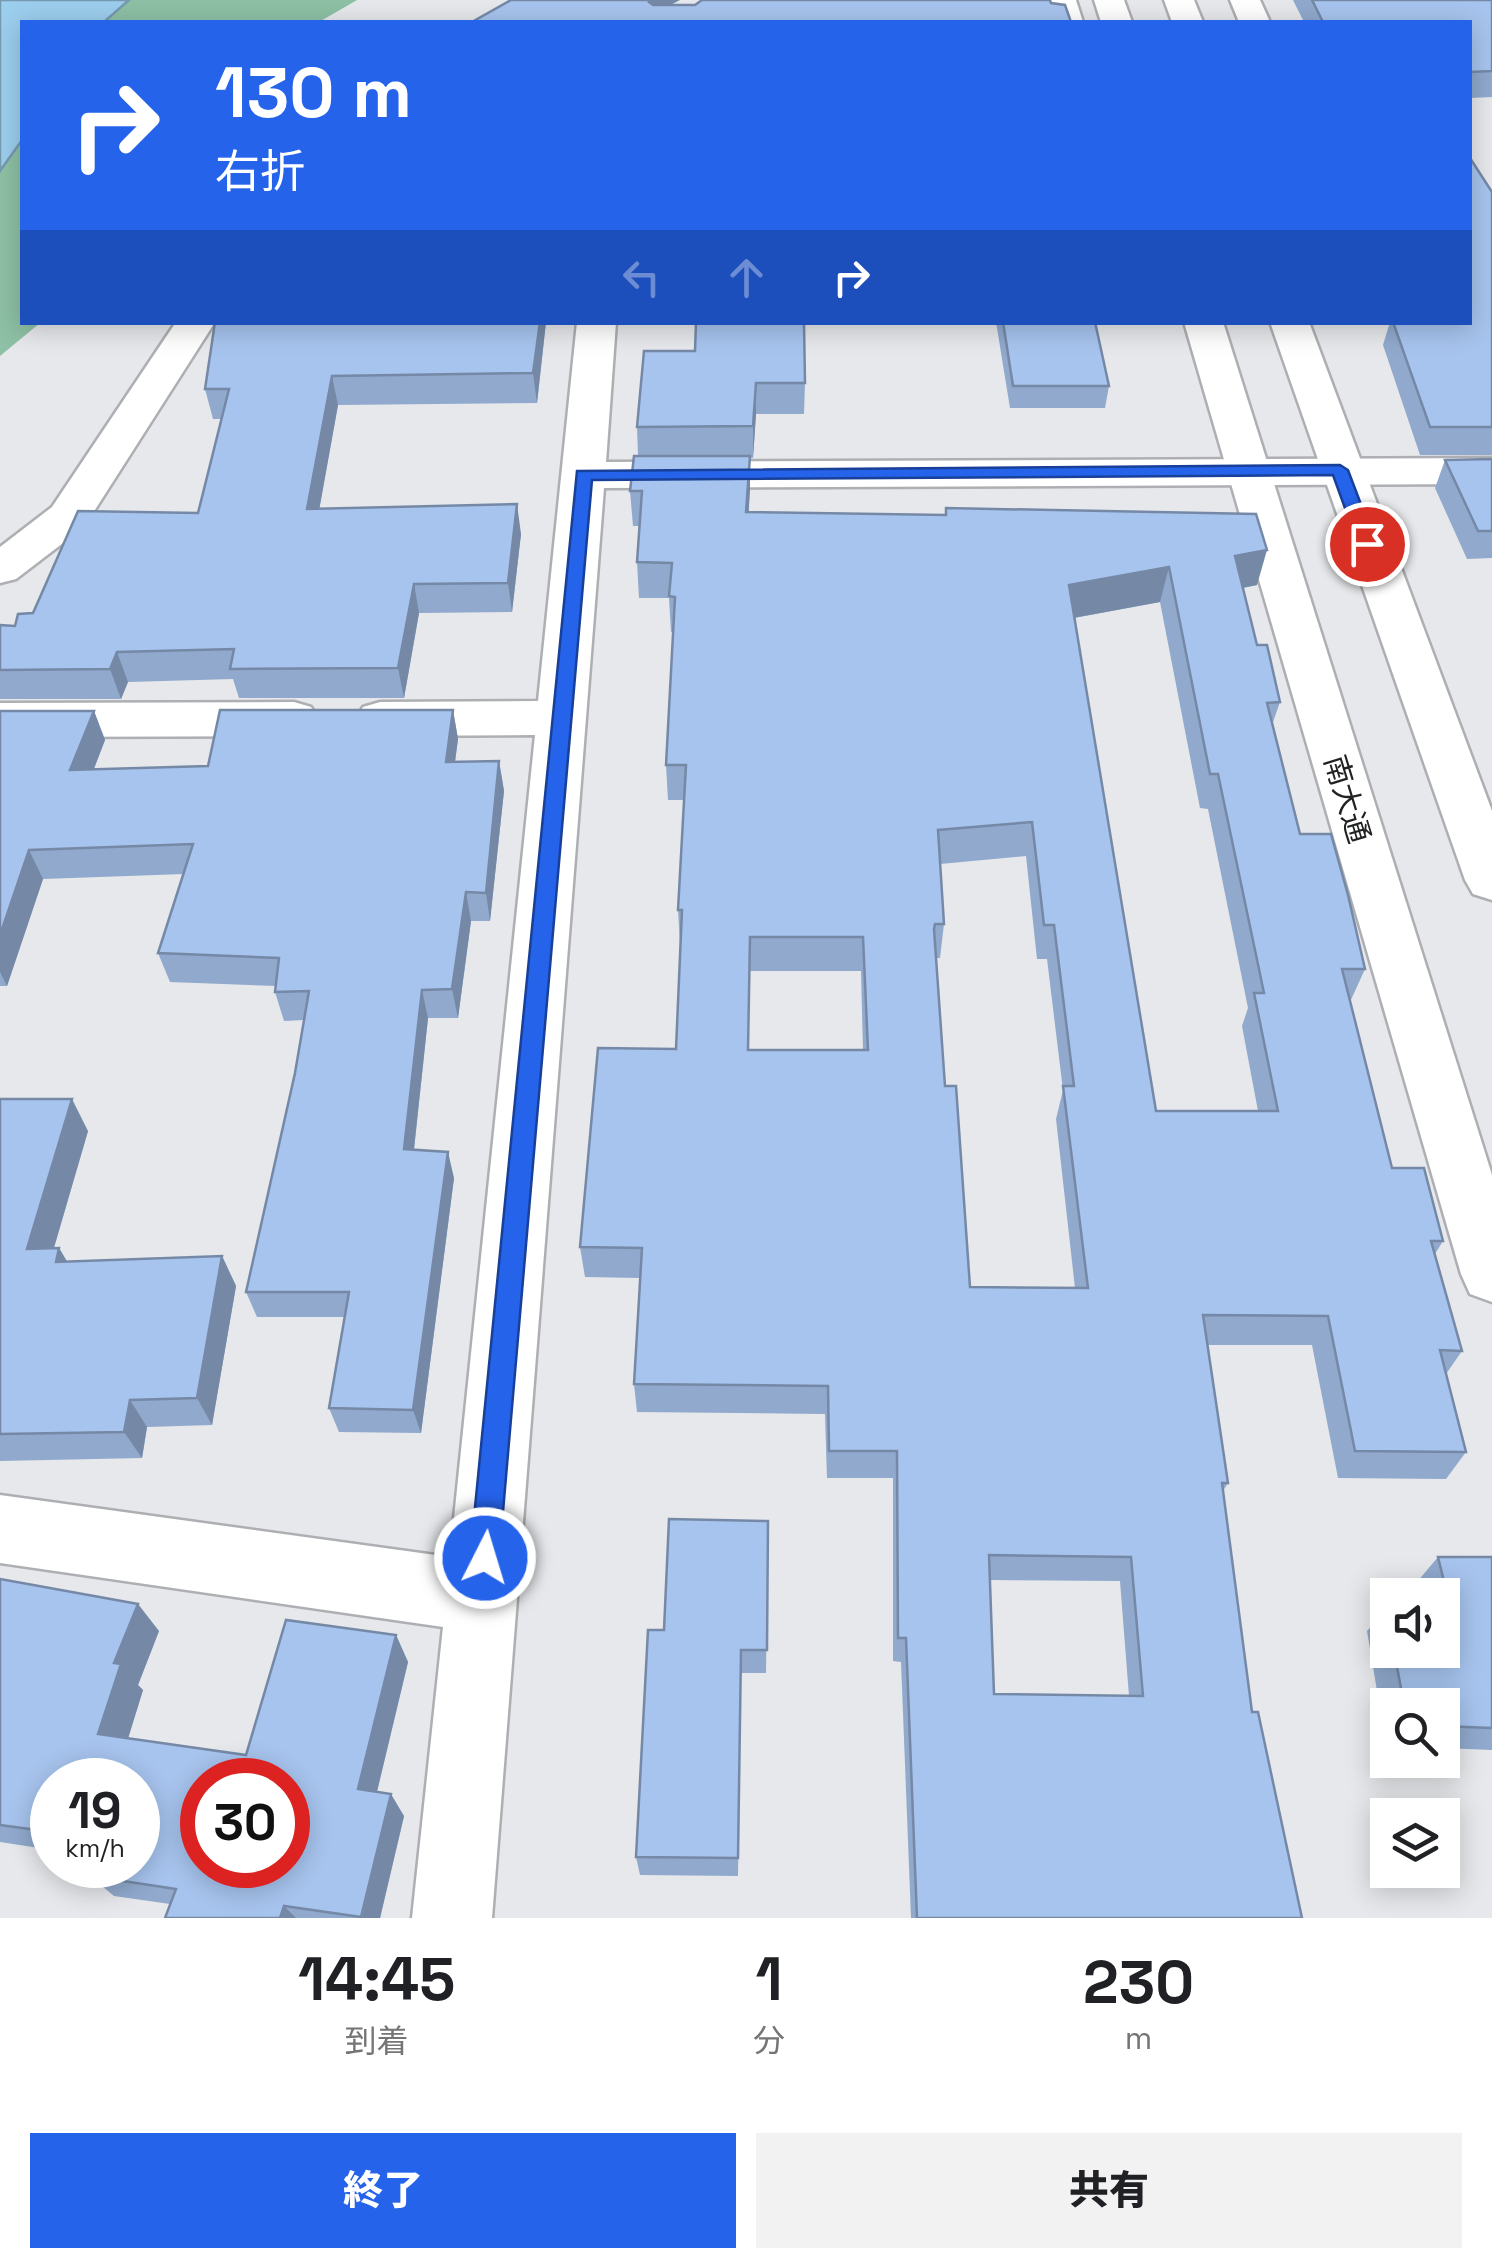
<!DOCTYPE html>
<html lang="ja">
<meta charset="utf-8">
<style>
:root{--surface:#fff;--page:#f2f2f2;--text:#202124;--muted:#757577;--accent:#2563eb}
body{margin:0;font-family:"Space Grotesk","Noto Sans JP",sans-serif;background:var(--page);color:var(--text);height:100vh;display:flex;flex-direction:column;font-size:38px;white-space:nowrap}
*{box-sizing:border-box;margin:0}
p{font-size:32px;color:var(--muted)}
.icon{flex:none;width:55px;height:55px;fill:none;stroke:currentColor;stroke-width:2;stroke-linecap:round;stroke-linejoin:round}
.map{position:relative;height:1918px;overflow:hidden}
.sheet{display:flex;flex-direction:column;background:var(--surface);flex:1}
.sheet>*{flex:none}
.hud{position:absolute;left:20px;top:20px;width:1452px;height:305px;border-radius:0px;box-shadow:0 5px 25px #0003;background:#2563eb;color:#fff;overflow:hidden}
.controls{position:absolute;left:1370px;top:1578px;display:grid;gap:20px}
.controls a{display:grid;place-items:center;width:90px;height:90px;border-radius:0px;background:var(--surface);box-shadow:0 5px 25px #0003;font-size:50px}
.speed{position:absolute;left:30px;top:1758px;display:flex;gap:20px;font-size:50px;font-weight:700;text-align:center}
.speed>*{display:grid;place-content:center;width:130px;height:130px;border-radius:50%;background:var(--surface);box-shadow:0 5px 25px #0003;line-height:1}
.speed small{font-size:25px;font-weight:400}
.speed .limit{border:15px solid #d22;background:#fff;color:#111}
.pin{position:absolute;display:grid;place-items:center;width:85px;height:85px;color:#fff;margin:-42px;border:5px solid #fff;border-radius:50%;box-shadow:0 2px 10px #0007}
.me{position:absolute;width:110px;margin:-55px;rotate:5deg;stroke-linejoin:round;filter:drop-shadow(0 0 8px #0008)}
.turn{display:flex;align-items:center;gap:35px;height:210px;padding:0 30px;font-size:45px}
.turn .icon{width:130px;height:130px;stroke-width:2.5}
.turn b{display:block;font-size:70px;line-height:85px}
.lanes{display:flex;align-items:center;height:95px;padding:0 30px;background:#0003;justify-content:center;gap:50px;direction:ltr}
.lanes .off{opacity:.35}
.eta{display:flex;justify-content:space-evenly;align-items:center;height:170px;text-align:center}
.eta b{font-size:60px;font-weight:800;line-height:70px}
.cta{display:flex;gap:20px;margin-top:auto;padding:20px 30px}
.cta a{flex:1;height:115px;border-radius:0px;background:var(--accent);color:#fff;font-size:40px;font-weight:800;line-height:115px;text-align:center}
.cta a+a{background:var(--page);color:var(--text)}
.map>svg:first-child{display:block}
.forest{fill:#8dc0a4}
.water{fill:#9cceed;stroke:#779ab0;stroke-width:2.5}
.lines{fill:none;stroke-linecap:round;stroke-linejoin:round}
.street-casing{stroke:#adafb2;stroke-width:5}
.secondary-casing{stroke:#adafb2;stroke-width:5}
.street{fill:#fff;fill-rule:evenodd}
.secondary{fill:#fff;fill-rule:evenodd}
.wall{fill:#90a9cd;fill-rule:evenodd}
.shaded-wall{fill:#7589a7}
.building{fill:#a7c4ee;stroke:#7589a7;stroke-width:2.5;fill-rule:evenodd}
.route{fill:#2563eb;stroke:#184099;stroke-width:2.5}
.labels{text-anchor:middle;stroke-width:8;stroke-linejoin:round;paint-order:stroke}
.street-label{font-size:30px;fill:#212223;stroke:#fff}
</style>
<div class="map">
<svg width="1492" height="1918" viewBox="0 0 1492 1918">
<rect width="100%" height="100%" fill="#e6e8eb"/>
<g class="forest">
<path d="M129,0H357L319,22H104Z"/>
<path d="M22,140V322L40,323L0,356V171Z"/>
</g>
<path class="water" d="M0,0H129L104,22H22V140L0,171Z"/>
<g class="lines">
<defs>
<g id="street">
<path d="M1046,0H1076L1083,22H1052Z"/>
<path d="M1230,0H1260L1270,22H1239Z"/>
<path d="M176,322H215L84,527L16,579L0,583V547L52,507Z"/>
<path d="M577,322H616L606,462L1492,458V484L604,488L492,1918H412L443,1627L0,1563V1495L450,1557L535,735L380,736L363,731L356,719L363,707L380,702L538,701Z"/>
<path d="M294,702L311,707L318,719L311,731L294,736L0,737V703Z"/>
</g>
<g id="secondary">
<path d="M1094,0H1124L1132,22H1101Z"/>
<path d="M1164,0H1194L1203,22H1172Z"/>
<path d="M1184,322H1223L1492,1175V1302L1470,1294L1461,1274Z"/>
<path d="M1270,322H1309L1492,811V900L1473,894L1465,880Z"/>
</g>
</defs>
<use href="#street" class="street-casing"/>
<use href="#secondary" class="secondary-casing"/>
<use href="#street" class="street"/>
<use href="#secondary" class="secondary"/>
</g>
<g class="wall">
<path d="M1293,0H1492V97L1470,98V22H1304Z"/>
<path d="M1492,192V455H1420L1383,345L1390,322H1470Z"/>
<path d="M546,322L537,403L338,405L319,509L521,534L512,612L419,613L404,698H239L233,679L128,682L121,699H0V625L15,626L33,613L198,513L221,419H213L205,389Z"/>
<path d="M996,322H1095L1109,386L1105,408H1010Z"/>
<path d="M644,351L805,383L804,414H756L753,458H750L749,512L945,515L946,508L1257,585L1243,588L1257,645L1280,702L1272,725L1300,834L1365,969L1350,1002L1392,1168L1443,1241L1435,1254L1462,1351L1446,1374L1466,1452L1446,1479L1338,1478L1312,1345H1207L1228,1483L1223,1491L1252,1712L1302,1918H911L901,1662L893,1661V1478H827L825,1414L637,1412L634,1384L640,1278L585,1277L580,1247L676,1049L680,944L678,910L684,800H668L666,765L673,632H671L669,598H639L637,562L639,526H633L630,491L638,456L637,427ZM1160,602L1200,808L1208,809L1248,1008L1242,1026L1258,1111H1156L1074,618ZM1026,856L1037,959H1047L1063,1090L1056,1119L1075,1288L970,1287L945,1086L936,958H940L944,924L940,864ZM750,971H861L863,1050H748ZM990,1580L1120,1581L1129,1696L994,1694Z"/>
<path d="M1492,459V558L1467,559L1435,488L1445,460Z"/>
<path d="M453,710L458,739L455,762L499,761L504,791L490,921H471L458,1018H428L414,1150L454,1178L421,1433L339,1432L329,1408L345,1317H257L246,1292L295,1073L304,1020L284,1021L275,992L276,986L170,982L158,953L184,874L43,879L7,986H0V711H94L105,740L94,769L208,766Z"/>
<path d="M0,1099L88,1131L54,1248H59L67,1262L222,1256L236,1286L212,1425L147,1427L142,1458L0,1461Z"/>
<path d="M768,1521L766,1673H741L738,1876L640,1875L636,1857L664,1630Z"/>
<path d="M1438,1557H1492V1750L1442,1748V1705H1388V1745H1386L1367,1631L1388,1607V1650H1442V1595H1420L1417,1582Z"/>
<path d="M0,1579L159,1631L138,1685L143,1690L128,1738L246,1755L396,1635L408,1662L377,1792L404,1816L380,1918H165L170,1904L114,1896L90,1876L138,1865L52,1780V1850L0,1842Z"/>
</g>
<g class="shaded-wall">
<path d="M651,0H680L657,12L649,2Z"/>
<path d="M540,322H546L537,403L533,373Z"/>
<path d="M332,376L338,405L314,539L307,509Z"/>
<path d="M756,383V414L753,458V426Z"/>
<path d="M750,456V491L746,547V512Z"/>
<path d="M517,504L521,534L512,612L508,583Z"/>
<path d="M1267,550L1257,585L1226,591L1235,556Z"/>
<path d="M1169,567L1160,602L1062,620L1069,585Z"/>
<path d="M414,584L419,613L404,698L398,668Z"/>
<path d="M117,652L128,682L121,699L110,669Z"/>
<path d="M453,710L458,739L451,791L446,762Z"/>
<path d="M94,711L105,740L82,799L70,770Z"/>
<path d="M499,761L504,791L490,921L486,893Z"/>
<path d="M29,850L43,879L7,986L0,972V935Z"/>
<path d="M466,892L471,921L458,1018L452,989Z"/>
<path d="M422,990L428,1018L411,1176L404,1149Z"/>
<path d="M72,1099L88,1131L45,1278L27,1249Z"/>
<path d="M448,1152L454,1178L421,1433L413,1410Z"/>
<path d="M59,1248L77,1278L56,1262Z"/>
<path d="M222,1256L236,1286L212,1425L197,1398Z"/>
<path d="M130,1400L147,1427L142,1458L124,1432Z"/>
<path d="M138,1604L159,1631L138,1685L143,1690L122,1758L98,1734L114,1663Z"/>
<path d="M396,1635L408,1662L372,1812L358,1789Z"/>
<path d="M391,1794L404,1816L380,1918H362Z"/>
<path d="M284,1906L296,1918H280Z"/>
</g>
<g class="building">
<path d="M511,0H651L649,2L653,5H695L702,0H1050L1051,3L1065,5L1071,22H472Z"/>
<path d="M1312,0H1492V71L1470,72V22H1323Z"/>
<path d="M1470,158L1492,192V427H1430L1393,322H1470Z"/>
<path d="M215,322H540L533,373L332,376L307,509L517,504L508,583L414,584L398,668L230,669L234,649L117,652L110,669L0,670V625L15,626L18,614L33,613L78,511L198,513L229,389H205Z"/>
<path d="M696,322H804L805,383H756L753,426L637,427L644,351H695Z"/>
<path d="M1003,322H1095L1109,386H1013Z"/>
<path d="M634,456H750L746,512L946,515V508L1256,514L1267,550L1235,556L1257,645H1267L1280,702L1267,703L1300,834H1331L1348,895L1365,969H1342L1392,1168H1424L1443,1241H1431L1462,1351L1440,1350L1466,1452L1355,1451L1328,1316L1203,1315L1228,1483H1222L1252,1712H1258L1302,1918H917L906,1638H898L897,1451H829L828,1386L634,1384L642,1248L580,1247L598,1048L676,1049L682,910H678L686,765H666L675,597L669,596L672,563L637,562L642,491H630ZM1169,567L1210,774H1218L1264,993H1254L1278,1111H1156L1069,585ZM1032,822L1044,925H1054L1074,1086H1063L1088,1288L970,1287L956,1086H945L934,929L935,924H944L938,830ZM750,937H863L868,1050H748ZM989,1555L1131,1557L1143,1696L994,1694Z"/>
<path d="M1492,459V531H1478L1445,460Z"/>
<path d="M220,710H453L446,762L499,761L486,893L466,892L452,989L422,990L404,1149L448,1152L413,1410L329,1408L349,1292H246L295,1073L309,991L275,992L279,958L158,953L193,844L29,850L0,935V711H94L70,770L208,766Z"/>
<path d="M0,1099H72L27,1249L59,1248L56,1262L222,1256L197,1398L130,1400L124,1432L0,1434Z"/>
<path d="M669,1519L768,1521L767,1650H741L738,1858L636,1857L648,1630H664Z"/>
<path d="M1438,1557H1492V1728L1442,1726V1705H1404L1394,1650H1442V1610H1451Z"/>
<path d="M0,1579L138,1604L114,1663L121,1664L98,1734L246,1755L286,1620L396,1635L358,1789L391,1794L361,1917L284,1906L280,1918H165L176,1889L90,1876L93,1865H138V1780H52V1832L0,1825ZM202,1780H288V1865H202Z"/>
</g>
<path class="route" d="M1340,465L1348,470L1376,544L1374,549H1361L1358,544L1333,475L592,480L499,1558L495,1569L485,1573L475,1569L470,1558L577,471Z"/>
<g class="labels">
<g class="street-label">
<text transform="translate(1347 799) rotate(73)" y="10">南大通</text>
</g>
</g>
</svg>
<div class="controls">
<a><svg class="icon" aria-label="sound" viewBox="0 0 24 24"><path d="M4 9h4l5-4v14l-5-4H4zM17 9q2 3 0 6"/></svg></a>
<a><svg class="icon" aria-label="search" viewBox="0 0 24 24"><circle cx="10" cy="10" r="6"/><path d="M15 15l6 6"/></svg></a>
<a><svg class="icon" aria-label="layers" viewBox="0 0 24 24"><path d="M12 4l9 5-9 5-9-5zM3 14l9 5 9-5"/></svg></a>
</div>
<div class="speed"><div>19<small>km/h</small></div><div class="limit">30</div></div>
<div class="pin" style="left:1367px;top:544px;background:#d93025"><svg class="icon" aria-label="arrive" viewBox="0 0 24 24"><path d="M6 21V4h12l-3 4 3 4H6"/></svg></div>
<svg class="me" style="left:485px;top:1558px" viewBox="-20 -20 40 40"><circle r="17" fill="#2563eb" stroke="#fff" stroke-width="3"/><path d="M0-11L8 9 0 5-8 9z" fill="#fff"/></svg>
<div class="hud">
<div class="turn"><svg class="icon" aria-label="right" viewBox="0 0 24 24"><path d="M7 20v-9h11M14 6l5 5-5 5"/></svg><div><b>130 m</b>右折</div></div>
<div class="lanes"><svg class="icon off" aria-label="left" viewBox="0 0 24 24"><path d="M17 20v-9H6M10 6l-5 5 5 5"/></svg><svg class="icon off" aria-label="ahead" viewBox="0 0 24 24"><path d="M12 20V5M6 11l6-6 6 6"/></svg><svg class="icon" aria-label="right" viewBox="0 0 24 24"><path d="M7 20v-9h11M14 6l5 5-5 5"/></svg></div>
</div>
</div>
<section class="sheet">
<div class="eta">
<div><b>14:45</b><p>到着</p></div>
<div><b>1</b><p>分</p></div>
<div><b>230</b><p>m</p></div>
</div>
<div class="cta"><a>終了</a><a>共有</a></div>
</section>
